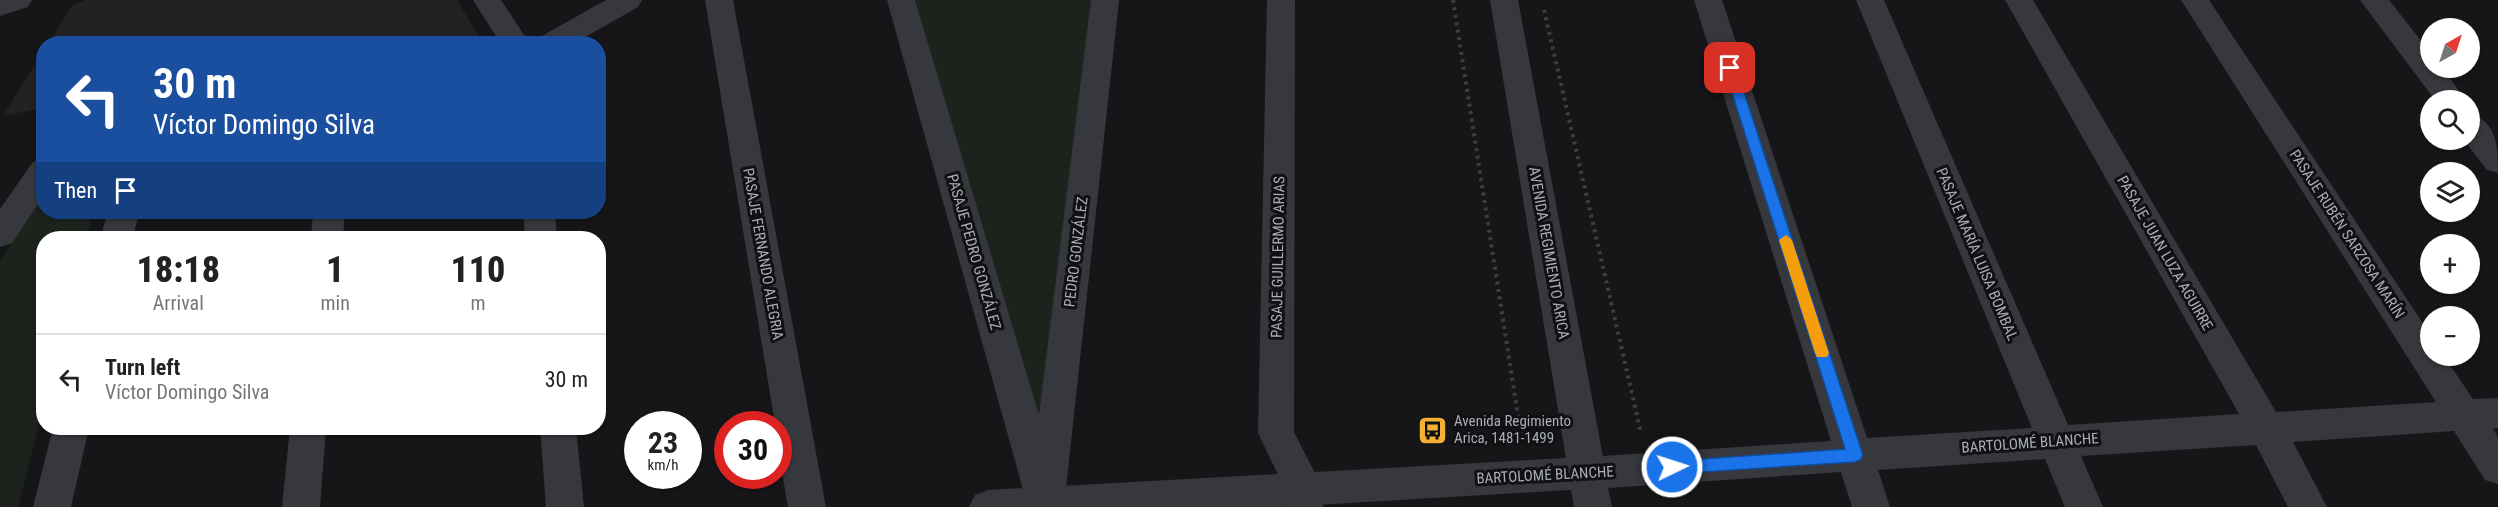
<!DOCTYPE html>
<meta charset="utf-8">
<style>
:root{--surface:#fff;--page:#f2f2f2;--text:#222;--muted:#767676;--line:#e0e0e0}
body{margin:0;font-family:"Roboto Condensed",sans-serif;background:var(--page);color:var(--text);height:100vh;display:flex;flex-direction:column;font-size:22px;white-space:nowrap}
*{box-sizing:border-box;margin:0}
p{font-size:20px;color:var(--muted)}
.icon{flex:none;width:33px;height:33px;fill:none;stroke:currentColor;stroke-width:2;stroke-linecap:round;stroke-linejoin:round}
.map{position:relative;flex:1;overflow:hidden}
.side{position:absolute;left:36px;top:231px;width:570px;height:204px;display:flex;flex-direction:column;background:var(--surface);border-radius:24px;box-shadow:0 2px 4px #0004}
.side>*{flex:none}
.hud{position:absolute;left:36px;top:36px;width:570px;height:183px;border-radius:24px;box-shadow:0 2px 4px #0004;background:#1a4fa0;color:#fff;overflow:hidden}
.needle{width:39px;rotate:39deg}
.tools{position:absolute;left:2420px;top:18px;display:grid;gap:12px}
.tools a{display:grid;place-items:center;width:60px;height:60px;border-radius:50%;background:var(--surface);box-shadow:0 2px 4px #0004;font-size:30px}
.speed{position:absolute;left:624px;top:411px;display:flex;gap:12px;font-size:30px;font-weight:700;text-align:center}
.speed>*{display:grid;place-content:center;width:78px;height:78px;border-radius:50%;background:var(--surface);box-shadow:0 2px 4px #0004;line-height:1}
.speed small{font-size:15px;font-weight:400}
.speed .limit{border:9px solid #d22;background:#fff;color:#111}
.pin{position:absolute;display:grid;place-items:center;width:51px;height:51px;color:#fff;margin:-26px;border-radius:12px;box-shadow:0 3px 9px #0006}
.me{position:absolute;width:66px;margin:-33px;rotate:86deg;stroke-linejoin:round;filter:drop-shadow(0 0 4px #0008)}
.turn{display:flex;align-items:center;gap:21px;height:126px;padding:0 18px;font-size:27px}
.turn .icon{width:78px;height:78px;stroke-width:2.5}
.turn b{display:block;font-size:42px;line-height:51px}
.then{display:flex;align-items:center;height:57px;padding:0 18px;background:#0003;gap:12px;font-size:22px}
.eta{display:flex;justify-content:space-evenly;align-items:center;height:102px;text-align:center}
.eta b{font-size:36px;font-weight:800;line-height:42px}
ul{padding:0;list-style:none}
li{display:flex;align-items:center;gap:18px;height:90px;padding:0 18px;border-top:2px solid var(--line)}
li div{flex:1}
li b{display:block;font-size:22px}
li em{font-style:normal}
.map>svg:first-child{display:block}
.built{fill:#222225}
.green{fill:#1c231d}
.lines{fill:none;stroke-linecap:round;stroke-linejoin:round}
.path{stroke:#3d3f44;stroke-width:4;stroke-dasharray:3 4.5;stroke-linecap:butt}
.minor{fill:#37383d;fill-rule:evenodd}
.tertiary{fill:#37383d;fill-rule:evenodd}
.route{fill:#1a73e8;stroke:#114b97;stroke-width:1.5}
.slow{fill:#f59e0b}
.labels{text-anchor:middle;stroke-width:6;stroke-linejoin:round;paint-order:stroke}
.street-label{font-size:15px;fill:#a8adb8;stroke:#111113}
.poi-label{font-size:15px;fill:#a8adb8;stroke:#111113;text-anchor:start}
</style>
<div class="map">
<svg width="2498" height="507" viewBox="0 0 2498 507">
<rect width="100%" height="100%" fill="#161618"/>
<g class="built">
<path d="M85,0H457L483,43H48L72,6Z"/>
<path d="M43,51V108L3,116Z"/>
</g>
<g class="green">
<path d="M915,0H1091L1044,434Z"/>
<path d="M43,191L44,212H93L86,238H44L43,407L18,507H0V262Z"/>
</g>
<g class="lines">
<g class="path">
<path d="M1453,0L1522,441"/>
<path d="M1544,10L1641,433"/>
</g>
<g class="minor">
<path d="M0,0H32L28,7L0,16Z"/>
<path d="M606,0H642L638,7L573,44H536L540,37Z"/>
<path d="M705,0H733L826,507H788L778,449V424H775Z"/>
<path d="M887,0H915L1039,415L1091,0H1119L1064,507H1028L1027,504Z"/>
<path d="M1267,0H1295L1294,432L1323,489V507H1285V489L1258,433Z"/>
<path d="M1694,0H1722L1867,438L2032,428L1856,0H1884L2068,425L2239,414L2005,0H2033L2276,412L2436,402L2181,0H2209L2430,334V356H2444L2473,399L2498,398V428L2493,429L2498,437V484L2485,480L2454,431L2293,442L2327,507H2288L2256,445L2081,456L2103,507H2065L2045,459L1878,470L1890,507H1852L1841,472L1608,488L1612,507H1574L1568,473L1574,461L1587,457L1831,441Z"/>
<path d="M2360,0H2389L2430,52V68H2442L2466,100H2435Z"/>
<path d="M2469,113C2498,122 2498,147 2498,173L2487,170L2464,140H2469Z"/>
<path d="M44,159V195L12,243L0,247V209L33,162Z"/>
<path d="M107,212H139L133,238H101Z"/>
<path d="M313,212H345L343,238H311Z"/>
<path d="M53,428H89L71,507H33Z"/>
<path d="M290,428H326L320,507H282Z"/>
</g>
<g class="tertiary">
<path d="M473,0H501L530,44H501Z"/>
<path d="M1490,0H1518L1606,473L1600,485L1587,489L1282,507H969L975,495L988,490L1566,458Z"/>
<path d="M523,212H555L557,238H525Z"/>
<path d="M540,428H576L584,507H546Z"/>
</g>
</g>
<path class="route" d="M1730,64L1736,68L1863,455L1860,460L1855,462L1672,474L1666,472L1664,467L1666,463L1672,461L1845,449L1724,68Z"/>
<path class="slow" d="M1786,235L1792,240L1829,353L1827,357H1817L1815,353L1779,240Z"/>
<defs>
<symbol id="bus-square" viewBox="-11 -11 22 22"><rect x="-9" y="-9" width="18" height="18" rx="4" fill="#f2b134" stroke="#111113"/><path d="M-5-6H5V4H4V6H2V4H-2V6H-4V4H-5ZM-3.5-4V0h7V-4ZM-3.5 1.2v1.5H-2V1.2ZM2 1.2v1.5H3.5V1.2Z" fill="#111"/></symbol>
</defs>
<g fill-rule="evenodd">
<use href="#bus-square" x="1416" y="414" width="33" height="33"/>
</g>
<g class="labels">
<g class="street-label">
<text transform="translate(2347 234) rotate(57)" y="5">PASAJE RUBÉN SARZOSA MARÍN</text>
<text transform="translate(974 252) rotate(74)" y="5">PASAJE PEDRO GONZÁLEZ</text>
<text transform="translate(1076 252) rotate(-83)" y="5">PEDRO GONZÁLEZ</text>
<text transform="translate(1549 253) rotate(80)" y="5">AVENIDA REGIMIENTO ARICA</text>
<text transform="translate(2165 253) rotate(60)" y="5">PASAJE JUAN LUZA AGUIRRE</text>
<text transform="translate(763 254) rotate(80)" y="5">PASAJE FERNANDO ALEGRIA</text>
<text transform="translate(1977 254) rotate(67)" y="5">PASAJE MARÍA LUISA BOMBAL</text>
<text transform="translate(1278 257) rotate(-89)" y="5">PASAJE GUILLERMO ARIAS</text>
<text transform="translate(2030 443) rotate(-4)" y="5">BARTOLOMÉ BLANCHE</text>
<text transform="translate(1545 475) rotate(-3)" y="5">BARTOLOMÉ BLANCHE</text>
</g>
<g class="poi-label">
<text x="1454" y="426">Avenida Regimiento<tspan x="1454" dy="17">Arica, 1481-1499</tspan></text>
</g>
</g>
</svg>
<div class="tools">
<a><svg class="needle" viewBox="-14 -14 28 28"><path d="M0-13l5 13h-10z" fill="#e53935"/><path d="M0 13l5-13h-10z" fill="#767676"/></svg></a>
<a><svg class="icon" aria-label="search" viewBox="0 0 24 24"><circle cx="10" cy="10" r="6"/><path d="M15 15l6 6"/></svg></a>
<a><svg class="icon" aria-label="layers" viewBox="0 0 24 24"><path d="M12 4l9 5-9 5-9-5zM3 14l9 5 9-5"/></svg></a>
<a>+</a>
<a>−</a>
</div>
<div class="speed"><div>23<small>km/h</small></div><div class="limit">30</div></div>
<div class="pin" style="left:1730px;top:68px;background:#d93025"><svg class="icon" aria-label="arrive" viewBox="0 0 24 24"><path d="M6 21V4h12l-3 4 3 4H6"/></svg></div>
<svg class="me" style="left:1672px;top:467px" viewBox="-20 -20 40 40"><circle r="17" fill="#1a73e8" stroke="#fff" stroke-width="3"/><path d="M0-11L8 9 0 5-8 9z" fill="#fff"/></svg>
<div class="hud">
<div class="turn"><svg class="icon" aria-label="left" viewBox="0 0 24 24"><path d="M17 20v-9H6M10 6l-5 5 5 5"/></svg><div><b>30 m</b>Víctor Domingo Silva</div></div>
<div class="then">Then<svg class="icon" aria-label="arrive" viewBox="0 0 24 24"><path d="M6 21V4h12l-3 4 3 4H6"/></svg></div>
</div>
<section class="side">
<div class="eta">
<div><b>18:18</b><p>Arrival</p></div>
<div><b>1</b><p>min</p></div>
<div><b>110</b><p>m</p></div>
</div>
<ul>
<li><svg class="icon" aria-label="left" viewBox="0 0 24 24"><path d="M17 20v-9H6M10 6l-5 5 5 5"/></svg><div><b>Turn left</b><p>Víctor Domingo Silva</p></div><em>30 m</em></li>
</ul>
</section>
</div>
